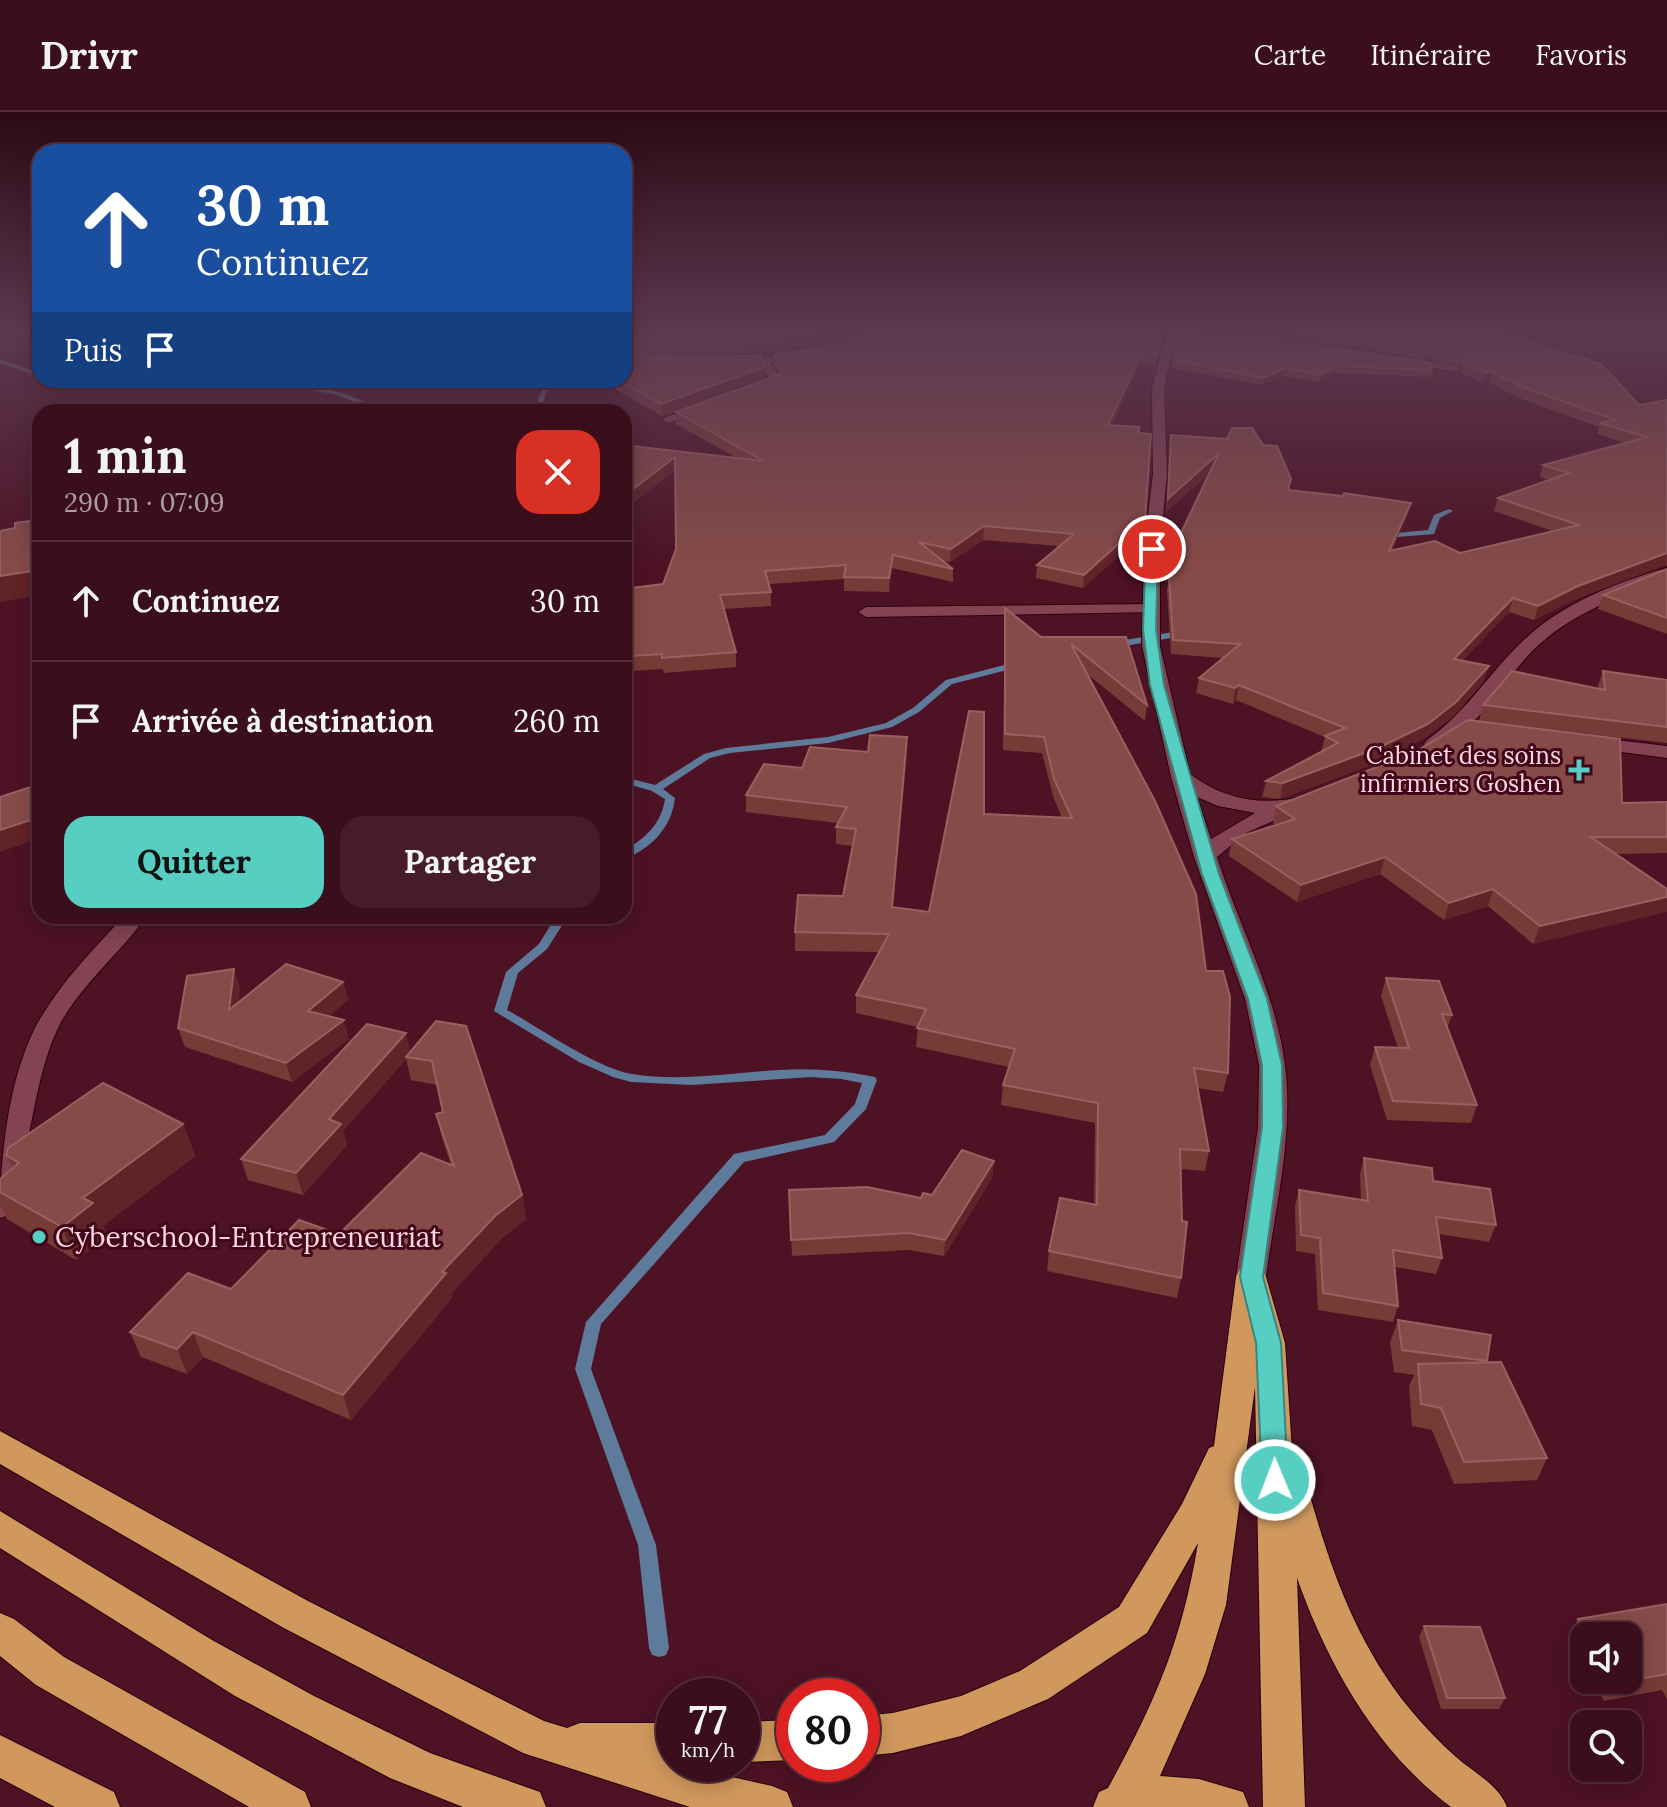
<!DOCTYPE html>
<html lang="fr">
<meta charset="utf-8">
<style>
:root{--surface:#3a0e1b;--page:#451c28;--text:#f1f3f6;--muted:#ab9ca3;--line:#542e3a;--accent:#57cec2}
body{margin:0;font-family:Lora,serif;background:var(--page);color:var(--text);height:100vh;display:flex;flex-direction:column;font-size:30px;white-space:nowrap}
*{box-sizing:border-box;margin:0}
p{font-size:26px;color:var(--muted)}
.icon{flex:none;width:44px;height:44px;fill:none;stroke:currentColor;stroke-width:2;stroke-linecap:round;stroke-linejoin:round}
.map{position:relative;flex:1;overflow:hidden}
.sheet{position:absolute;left:32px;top:292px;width:600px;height:520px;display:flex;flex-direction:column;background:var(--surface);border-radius:24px;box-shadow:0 4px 20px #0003,0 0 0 2px var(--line)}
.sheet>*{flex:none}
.hud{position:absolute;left:32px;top:32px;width:600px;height:244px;border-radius:24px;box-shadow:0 4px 20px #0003,0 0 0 2px var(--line);background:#1a4fa0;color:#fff;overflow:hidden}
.buttons{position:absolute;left:1570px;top:1510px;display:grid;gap:16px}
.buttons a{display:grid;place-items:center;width:72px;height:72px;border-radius:16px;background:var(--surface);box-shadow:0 4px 20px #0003,0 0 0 2px var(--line);font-size:40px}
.speed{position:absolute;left:656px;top:1566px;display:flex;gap:16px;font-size:40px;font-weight:700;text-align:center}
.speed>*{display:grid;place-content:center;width:104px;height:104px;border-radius:50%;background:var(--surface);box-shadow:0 4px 20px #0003,0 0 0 2px var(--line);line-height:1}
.speed small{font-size:20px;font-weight:400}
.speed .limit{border:12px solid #d22;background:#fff;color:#111}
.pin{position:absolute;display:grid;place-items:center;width:68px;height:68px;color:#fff;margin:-34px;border:4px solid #fff;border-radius:50%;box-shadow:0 2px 8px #0007}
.me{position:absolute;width:88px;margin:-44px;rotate:359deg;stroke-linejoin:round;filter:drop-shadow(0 0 6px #0008)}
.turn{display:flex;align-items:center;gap:28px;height:168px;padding:0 32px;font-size:36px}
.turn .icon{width:104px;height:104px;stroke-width:2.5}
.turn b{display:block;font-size:56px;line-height:68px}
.then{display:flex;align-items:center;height:76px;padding:0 32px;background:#0003;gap:16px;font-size:30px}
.round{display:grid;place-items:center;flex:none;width:84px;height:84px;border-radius:24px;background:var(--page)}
.head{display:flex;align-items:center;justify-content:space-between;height:136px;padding:0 32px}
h1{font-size:48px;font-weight:700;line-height:60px}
.action{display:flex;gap:16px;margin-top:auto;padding:16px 32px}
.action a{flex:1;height:92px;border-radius:24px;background:var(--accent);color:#111;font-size:32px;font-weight:700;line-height:92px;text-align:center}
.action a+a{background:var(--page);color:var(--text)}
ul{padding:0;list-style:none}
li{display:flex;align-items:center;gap:24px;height:120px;padding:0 32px;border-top:2px solid var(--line)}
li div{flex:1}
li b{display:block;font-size:30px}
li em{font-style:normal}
header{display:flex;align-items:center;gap:48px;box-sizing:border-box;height:112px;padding:0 40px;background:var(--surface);border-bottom:2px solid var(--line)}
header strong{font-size:38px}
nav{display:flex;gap:44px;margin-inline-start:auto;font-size:28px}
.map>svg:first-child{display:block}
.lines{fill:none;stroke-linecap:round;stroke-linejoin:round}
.stream{fill:#5f7b9c;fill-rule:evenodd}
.lane-casing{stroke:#2c010f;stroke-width:2}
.street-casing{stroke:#2c010f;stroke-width:2}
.secondary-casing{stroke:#2c010f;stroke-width:2}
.highway-casing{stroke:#2c010f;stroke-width:2}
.lane{fill:#834352;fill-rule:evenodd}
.street{fill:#834352;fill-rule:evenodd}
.secondary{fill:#834352;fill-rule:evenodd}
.highway{fill:#d0985d;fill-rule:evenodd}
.wall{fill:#773b37}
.shaded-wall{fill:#602328}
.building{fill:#864b48;stroke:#986160;stroke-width:2}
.route{fill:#57cec2;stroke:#39867e;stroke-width:2}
.poi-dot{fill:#57cec2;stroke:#42061b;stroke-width:3}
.labels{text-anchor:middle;stroke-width:6;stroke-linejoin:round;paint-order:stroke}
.poi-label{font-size:24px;fill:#fed6dd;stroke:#42061b;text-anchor:end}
.near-poi-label{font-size:28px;fill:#fed6dd;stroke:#42061b;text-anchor:start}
</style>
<header>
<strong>Drivr</strong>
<nav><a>Carte</a><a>Itinéraire</a><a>Favoris</a></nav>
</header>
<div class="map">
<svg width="1667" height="1695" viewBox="0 0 1667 1695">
<rect width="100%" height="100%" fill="#4d1224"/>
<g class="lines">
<g class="stream">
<path d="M0,247L40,261V265L0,251Z"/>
<path d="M64,268C97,268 130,272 163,272C232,273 322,258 381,300H374L355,290L334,282L290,275H132L83,272Z"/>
<path d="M552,268H558L545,283L542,300H536L539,283Z"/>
<path d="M1449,397L1453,399L1440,406L1434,422L1385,426L1381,424L1385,422L1428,418L1434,403Z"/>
<path d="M1185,518L1188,519V523L1113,536L1109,533L1113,530Z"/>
<path d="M1016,550L1020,553L1019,555L952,572L919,600L892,615L828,631L730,641L710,646L663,677L675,686C672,715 651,737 624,747V739C645,726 661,713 665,687L652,679L624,671V665L655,673L704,642L726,636L828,625L886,611L913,596L946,568Z"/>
<path d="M556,804H568L547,837L518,861L507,898C540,916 596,956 632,962C680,970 730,961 779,958C810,956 839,958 870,964L875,965L877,968L866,997L834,1030L744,1050L601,1212L591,1257L656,1433L669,1536L666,1543L659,1545L652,1543L649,1536L638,1433L575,1257L586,1210L734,1042L825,1023L855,992L862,971L841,967L811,965L691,973L631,970L613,965L579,950L494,899L506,860L539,832Z"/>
</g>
<defs>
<g id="lane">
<path d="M1402,244L1456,254L1461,257L1456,260L1398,249Z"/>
<path d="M1151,492L1156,494V500L866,505L858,500L866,495Z"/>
<path d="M124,804H147C120,841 84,870 61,910C35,958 29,1041 13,1096L10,1103L0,1106C0,1046 8,968 36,914C58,873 93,838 124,804Z"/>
</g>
<g id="street">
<path d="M760,248H768L782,268L755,281H747V277L769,267Z"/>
<path d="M704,290L710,294L708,297L668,311L662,307Z"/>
<path d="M1591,625L1667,634V646L1584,635L1581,631L1584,627Z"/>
</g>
<g id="secondary">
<path d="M1167,219H1177L1164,276L1167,362L1160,437V534L1190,662C1226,689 1264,694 1306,684L1316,690L1246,721L1217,745C1239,814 1276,881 1285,953C1294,1022 1275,1097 1266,1165L1262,1173L1251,1177L1240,1173L1236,1165L1258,1015L1259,953L1245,887L1194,745L1171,665L1142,534L1144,437L1153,362L1152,276ZM1197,685L1218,694L1255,701L1211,727Z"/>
<path d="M805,242L809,247L730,254L724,251Z"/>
<path d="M1667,456V466C1615,486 1561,505 1524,548C1506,569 1457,644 1427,636L1424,632L1427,628C1467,600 1490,559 1525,527C1561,492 1619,469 1667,456Z"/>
</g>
<g id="highway">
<path d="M1251,1153L1262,1157L1266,1165L1285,1231L1292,1339L1301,1351C1325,1440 1350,1523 1409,1596C1423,1613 1439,1630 1456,1645C1474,1661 1498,1672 1507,1695H1451C1376,1639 1328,1553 1297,1466L1305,1695H1263L1255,1275L1226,1493L1205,1562L1160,1664L1199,1667L1243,1680L1249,1695H1093L1099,1680L1108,1676C1155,1590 1182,1529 1198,1431L1147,1521L1048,1587L961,1624L893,1641L862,1644V1604L893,1601L961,1584L1020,1559L1119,1495L1182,1392L1209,1336L1214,1334L1236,1165L1240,1157Z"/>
<path d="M0,1319L308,1489L544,1609L567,1616L580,1611H674V1652L772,1674L787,1680L793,1695H690L523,1641L282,1515L0,1352Z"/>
<path d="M0,1399L212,1528L314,1584L430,1641L540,1680L546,1695H463L390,1666L235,1584L0,1436Z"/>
<path d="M0,1501L14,1507L64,1545L305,1680L311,1695H249L36,1573L0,1544Z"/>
<path d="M794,1608V1648L742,1650V1610Z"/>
<path d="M0,1623L114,1680L120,1695H55L0,1666Z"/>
</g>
</defs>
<use href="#lane" class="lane-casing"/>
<use href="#street" class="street-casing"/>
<use href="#secondary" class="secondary-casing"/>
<use href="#highway" class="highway-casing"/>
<use href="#lane" class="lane"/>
<use href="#street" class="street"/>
<use href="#secondary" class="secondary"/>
<use href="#highway" class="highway"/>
</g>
<g class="wall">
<path d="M624,219H863L811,233L750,241L624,244Z"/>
<path d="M1165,219L1155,253L1141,251L1112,313L1143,422L1083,476L1036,466L1037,453L1059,434L983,428L950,450L943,449L953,457V470L892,456L889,480L844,479V467L769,472L771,480V494L723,497L736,540V555L664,561L663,557L632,559L624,543V477L663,472L676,437L675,358L624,398V333L737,346L676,312V300L779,262L774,253V243L832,234L863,225Z"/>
<path d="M1187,219H1502L1501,221L1639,293L1667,288V454L1666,453L1573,488L1534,508L1509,500L1462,548L1484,569L1452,606L1423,627L1374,652L1280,687L1262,685L1266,669L1321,640L1325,625L1236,588L1233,592L1196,581L1199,566L1223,546L1171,542L1167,479L1169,465L1173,456H1169L1171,442L1210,360L1166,400L1171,323L1289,378L1407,403L1392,438L1460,441L1553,419L1494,399L1498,386L1549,368L1540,365L1543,353L1625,331L1597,322L1599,315L1522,287L1490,271H1482L1461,260L1462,254L1442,251L1428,243L1427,248L1353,234Z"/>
<path d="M1631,219H1667V226Z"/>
<path d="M1179,221L1432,258L1430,265L1336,261L1319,270L1284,264L1261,273L1172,256Z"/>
<path d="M765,255V265L662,304L599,268H624Z"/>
<path d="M555,268H598L591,276L556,275Z"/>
<path d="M1667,457V522L1598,497L1603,483Z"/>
<path d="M1005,496L1041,525H1126L1147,593L1145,609L1087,562L1206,859L1228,961L1223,980L1197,976L1209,1039L1205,1059L1180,1057L1181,1166L1177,1186L1047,1159L1049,1139L1094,1092L1095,1011L1001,993L1003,973L1009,955L916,935L918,915L856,901V883L879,840L795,839V820L843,784L853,734L836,732V715L838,711L746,700V683L802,656L868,640L907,641L893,795L929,800L984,702L1062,706L1053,684L1042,641L1003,638Z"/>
<path d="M1603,559L1667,568V631L1479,609L1483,593L1598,577V574Z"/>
<path d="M1667,690V741L1615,742L1533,832L1488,794L1444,808L1380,762L1297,790L1229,744L1232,727L1276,713L1273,711L1276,694Z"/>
<path d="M1386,866L1452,903L1447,917L1477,993L1471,1011L1387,1008L1370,953L1375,935L1398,936L1381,884Z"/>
<path d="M343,870L348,888L329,904L349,927L292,970L185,935L178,916L240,876L238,891Z"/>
<path d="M436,909L522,1083L526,1107L501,1127L451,1182L452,1186L351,1308L203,1245L187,1262L141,1245L130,1220L231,1177L339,1122L451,1053L442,1026L436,1002L443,1000L437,973L411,968L406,947L343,1019L347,1033L303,1083L248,1068L241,1047L410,939Z"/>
<path d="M183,1012L195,1044L103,1114L107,1124L76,1148L7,1107L0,1093V1067L13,1057L6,1043Z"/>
<path d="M1364,1046L1433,1069L1496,1113L1489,1130L1439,1122L1442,1146L1436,1162L1395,1155L1398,1194L1393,1210L1318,1198L1315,1142L1296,1139L1295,1094L1299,1078L1361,1088L1360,1062Z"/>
<path d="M994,1049L992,1066L944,1144L909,1138L792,1144L789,1078L921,1086L932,1083Z"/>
<path d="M1398,1208L1491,1223L1486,1250L1547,1346L1537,1368L1454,1372L1432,1318L1412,1314L1409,1274L1414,1263L1394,1260L1390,1230Z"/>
<path d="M1667,1492V1587L1662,1578L1604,1589L1593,1568H1628V1524H1584V1553L1568,1525L1578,1507Z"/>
<path d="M1424,1514L1505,1586L1499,1597H1441L1419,1525Z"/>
</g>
<g class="shaded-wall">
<path d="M826,219H863L811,233L750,241L749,231Z"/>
<path d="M1163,219H1165L1155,253L1156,243Z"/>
<path d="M1142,241L1141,251L1106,325L1108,313Z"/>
<path d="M1337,254L1336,261L1319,270L1320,263Z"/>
<path d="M765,255V265L662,304L661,292Z"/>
<path d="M1286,256L1284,264L1261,273L1263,266Z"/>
<path d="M1485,260H1492L1490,271H1482Z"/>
<path d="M357,268H384L358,273Z"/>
<path d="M591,268H598L591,276Z"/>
<path d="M1219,341L1218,354L1166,400L1168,387Z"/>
<path d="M675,345L676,357L624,398V384Z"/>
<path d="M1411,391L1407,403L1385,452L1389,439Z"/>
<path d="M1145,408L1143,422L1083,476L1084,463Z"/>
<path d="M984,414L983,428L950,450L951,437Z"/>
<path d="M1667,441L1666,453L1573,488L1534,508L1538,494L1578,474Z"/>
<path d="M893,443L892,456L889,480V466Z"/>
<path d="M40,458V483L0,490V464Z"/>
<path d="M1513,486L1509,500L1450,562L1454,547Z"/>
<path d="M1489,554L1484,569L1452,606L1423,627L1374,652L1280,687L1283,671Z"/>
<path d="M1239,573L1236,588L1233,592L1235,576Z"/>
<path d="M907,625V641L891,813L892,795Z"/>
<path d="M40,705V726L0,740V718Z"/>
<path d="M1385,745L1380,762L1297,790L1301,773Z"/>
<path d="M1493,777L1488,794L1444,808L1449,791Z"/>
<path d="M1667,785V800L1533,832L1540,814Z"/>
<path d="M234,857L240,876L235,917L229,898Z"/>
<path d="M343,870L348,888L313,919L308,899Z"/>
<path d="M344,908L349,927L292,970L286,951Z"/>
<path d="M406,921L411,942L406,945V947L343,1019L347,1033L303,1083L296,1061L329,1007Z"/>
<path d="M183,1012L195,1044L103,1114L107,1124L76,1148L62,1115L83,1086Z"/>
<path d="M994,1049L992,1066L944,1144L945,1128Z"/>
<path d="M522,1083L526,1107L501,1127L451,1182L452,1186L351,1308L343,1283L442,1160L496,1103Z"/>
<path d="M193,1220L203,1245L187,1262L177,1237Z"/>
</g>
<g class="building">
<path d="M624,219H826L811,223L749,231L624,233Z"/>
<path d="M875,219H1163L1156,243L1142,241L1108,313L1139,315V321L1151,322L1145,408L1084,463L1037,453L1074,422L984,414L951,437L919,430L953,457L893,443L889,466L844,465L846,453L765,459L771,480L720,483L736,540L662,546V542L631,544L624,531V477L663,472L676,437L675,345L624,384V333L763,349L676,300L781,262L782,258L774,243L832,234L863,225Z"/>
<path d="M1299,219H1502L1501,221L1601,252L1639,293L1667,288V441L1578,474L1538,494L1513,486L1454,547L1489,554L1456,590L1428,612L1378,636L1283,671L1266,669L1338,631L1325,624L1345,616L1239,573L1235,576L1199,566L1240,532L1173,528L1169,465L1178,443L1171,442L1219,341L1168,387L1171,323L1227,327L1232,316H1252L1263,333L1277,334L1291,367L1288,378L1343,384L1344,381L1411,391L1389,439L1435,429L1460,441L1579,413L1498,386L1569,361L1543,353L1647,325L1600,311L1616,308L1525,276L1492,260H1485L1464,250V243L1445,240L1428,231L1429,237L1355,224Z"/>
<path d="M1179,221L1354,239L1431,251L1432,258L1337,254L1320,263L1286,256L1263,266L1173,248Z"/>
<path d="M624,244H760L765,255L661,292L618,268H624Z"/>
<path d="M40,408V458L0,464V419L15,416V411Z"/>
<path d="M1667,457V506L1603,483Z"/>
<path d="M1005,496L1041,525H1126L1147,593L1071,532L1155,689L1196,782L1206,859H1223L1230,885L1228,961L1194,956L1209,1039L1180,1037L1182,1109L1187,1110L1181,1166L1049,1139L1060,1086L1097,1093L1098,991L1003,973L1015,937L917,916L926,897L856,883L889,822L795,820L798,783L843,784L856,717L836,715L847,695L746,683L764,652L802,656L810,635L868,640L870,623L907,625L892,795L929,800L969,599L984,600V702L1072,706L1054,667L1044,625L1005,622Z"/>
<path d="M1512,559L1605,578L1603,559L1667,568V615L1483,593Z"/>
<path d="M1468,608L1620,627L1622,691L1667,690V725H1591L1667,777V785L1540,814L1493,777L1449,791L1385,745L1301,773L1232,727L1295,707L1276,694L1413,641Z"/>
<path d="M40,672V705L0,718V685Z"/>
<path d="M286,852L343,870L308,899L344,908L286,951L178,916L187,864L234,857L229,898Z"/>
<path d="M1386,866L1439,869L1452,903L1442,902L1477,993L1393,989L1375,935L1409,936Z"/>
<path d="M436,909L466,914L522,1083L496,1103L442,1160L446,1161L343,1283L193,1220L177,1237L130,1220L188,1161L231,1177L299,1108L339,1122L421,1041L454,1054L436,1002L443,1000L432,949L406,945Z"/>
<path d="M367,912L406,921L329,1007L341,1012L296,1061L241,1047Z"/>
<path d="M103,971L183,1012L83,1086L93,1091L62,1115L0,1080V1067L19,1051L6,1043L8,1036Z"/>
<path d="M962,1038L994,1049L945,1128L909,1121L791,1128L789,1078L867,1075L921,1086L923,1081L932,1083Z"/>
<path d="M1364,1046L1432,1056L1433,1069L1490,1077L1496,1113L1436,1105L1442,1146L1393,1138L1398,1194L1323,1181L1320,1126L1301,1123L1299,1078L1368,1089Z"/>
<path d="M1398,1208L1491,1223L1487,1249L1402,1238Z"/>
<path d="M1501,1250L1547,1346L1464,1350L1441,1296L1421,1292L1418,1252Z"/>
<path d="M1667,1492V1562L1616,1571L1614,1568H1628V1524H1588L1578,1507Z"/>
<path d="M1424,1514L1480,1515L1505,1586H1447Z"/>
</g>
<linearGradient id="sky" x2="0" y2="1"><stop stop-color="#2a0a14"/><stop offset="0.48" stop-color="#5c3950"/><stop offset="1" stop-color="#5c3950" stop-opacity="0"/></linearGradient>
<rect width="1667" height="456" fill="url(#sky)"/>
<path class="route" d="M1152,433L1158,437L1156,517L1164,573L1219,762L1267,887L1282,953L1283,1015L1263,1165L1281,1231L1288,1368L1284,1376L1275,1379L1266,1376L1262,1368L1256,1231L1240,1165L1262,1015V953L1248,887L1202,762L1150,573L1143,517L1146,437Z"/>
<g class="poi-dot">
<path d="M1575 646h8v8h8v8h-8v8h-8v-8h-8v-8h8z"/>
<circle cx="39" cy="1125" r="8"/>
</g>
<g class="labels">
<g class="poi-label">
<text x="1561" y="652">Cabinet des soins<tspan x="1561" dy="28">infirmiers Goshen</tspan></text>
</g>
<g class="near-poi-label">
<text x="55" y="1135">Cyberschool-Entrepreneuriat</text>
</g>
</g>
</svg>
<div class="buttons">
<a><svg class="icon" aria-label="sound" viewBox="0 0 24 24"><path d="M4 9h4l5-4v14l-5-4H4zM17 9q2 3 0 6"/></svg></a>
<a><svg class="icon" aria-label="search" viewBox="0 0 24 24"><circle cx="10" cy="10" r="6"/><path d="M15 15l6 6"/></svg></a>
</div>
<div class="speed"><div>77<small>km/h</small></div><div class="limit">80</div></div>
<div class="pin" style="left:1152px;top:437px;background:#d93025"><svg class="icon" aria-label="arrive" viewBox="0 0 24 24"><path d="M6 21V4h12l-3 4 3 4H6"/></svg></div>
<svg class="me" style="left:1275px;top:1368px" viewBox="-20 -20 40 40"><circle r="17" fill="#57cec2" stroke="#fff" stroke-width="3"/><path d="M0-11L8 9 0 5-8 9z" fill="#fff"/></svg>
<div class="hud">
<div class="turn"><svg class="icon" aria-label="ahead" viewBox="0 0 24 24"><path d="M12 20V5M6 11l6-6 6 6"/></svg><div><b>30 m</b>Continuez</div></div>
<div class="then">Puis<svg class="icon" aria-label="arrive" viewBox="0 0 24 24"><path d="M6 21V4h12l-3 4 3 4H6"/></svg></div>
</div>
<section class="sheet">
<div class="head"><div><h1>1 min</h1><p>290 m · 07:09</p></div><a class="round" style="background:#d93025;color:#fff"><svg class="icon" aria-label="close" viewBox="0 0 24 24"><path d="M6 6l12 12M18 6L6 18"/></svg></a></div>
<ul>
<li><svg class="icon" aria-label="ahead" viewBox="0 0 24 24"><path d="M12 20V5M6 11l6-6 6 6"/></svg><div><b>Continuez</b></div><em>30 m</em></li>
<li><svg class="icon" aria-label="arrive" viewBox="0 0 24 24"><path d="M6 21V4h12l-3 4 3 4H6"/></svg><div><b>Arrivée à destination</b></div><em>260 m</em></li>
</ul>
<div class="action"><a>Quitter</a><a>Partager</a></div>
</section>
</div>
